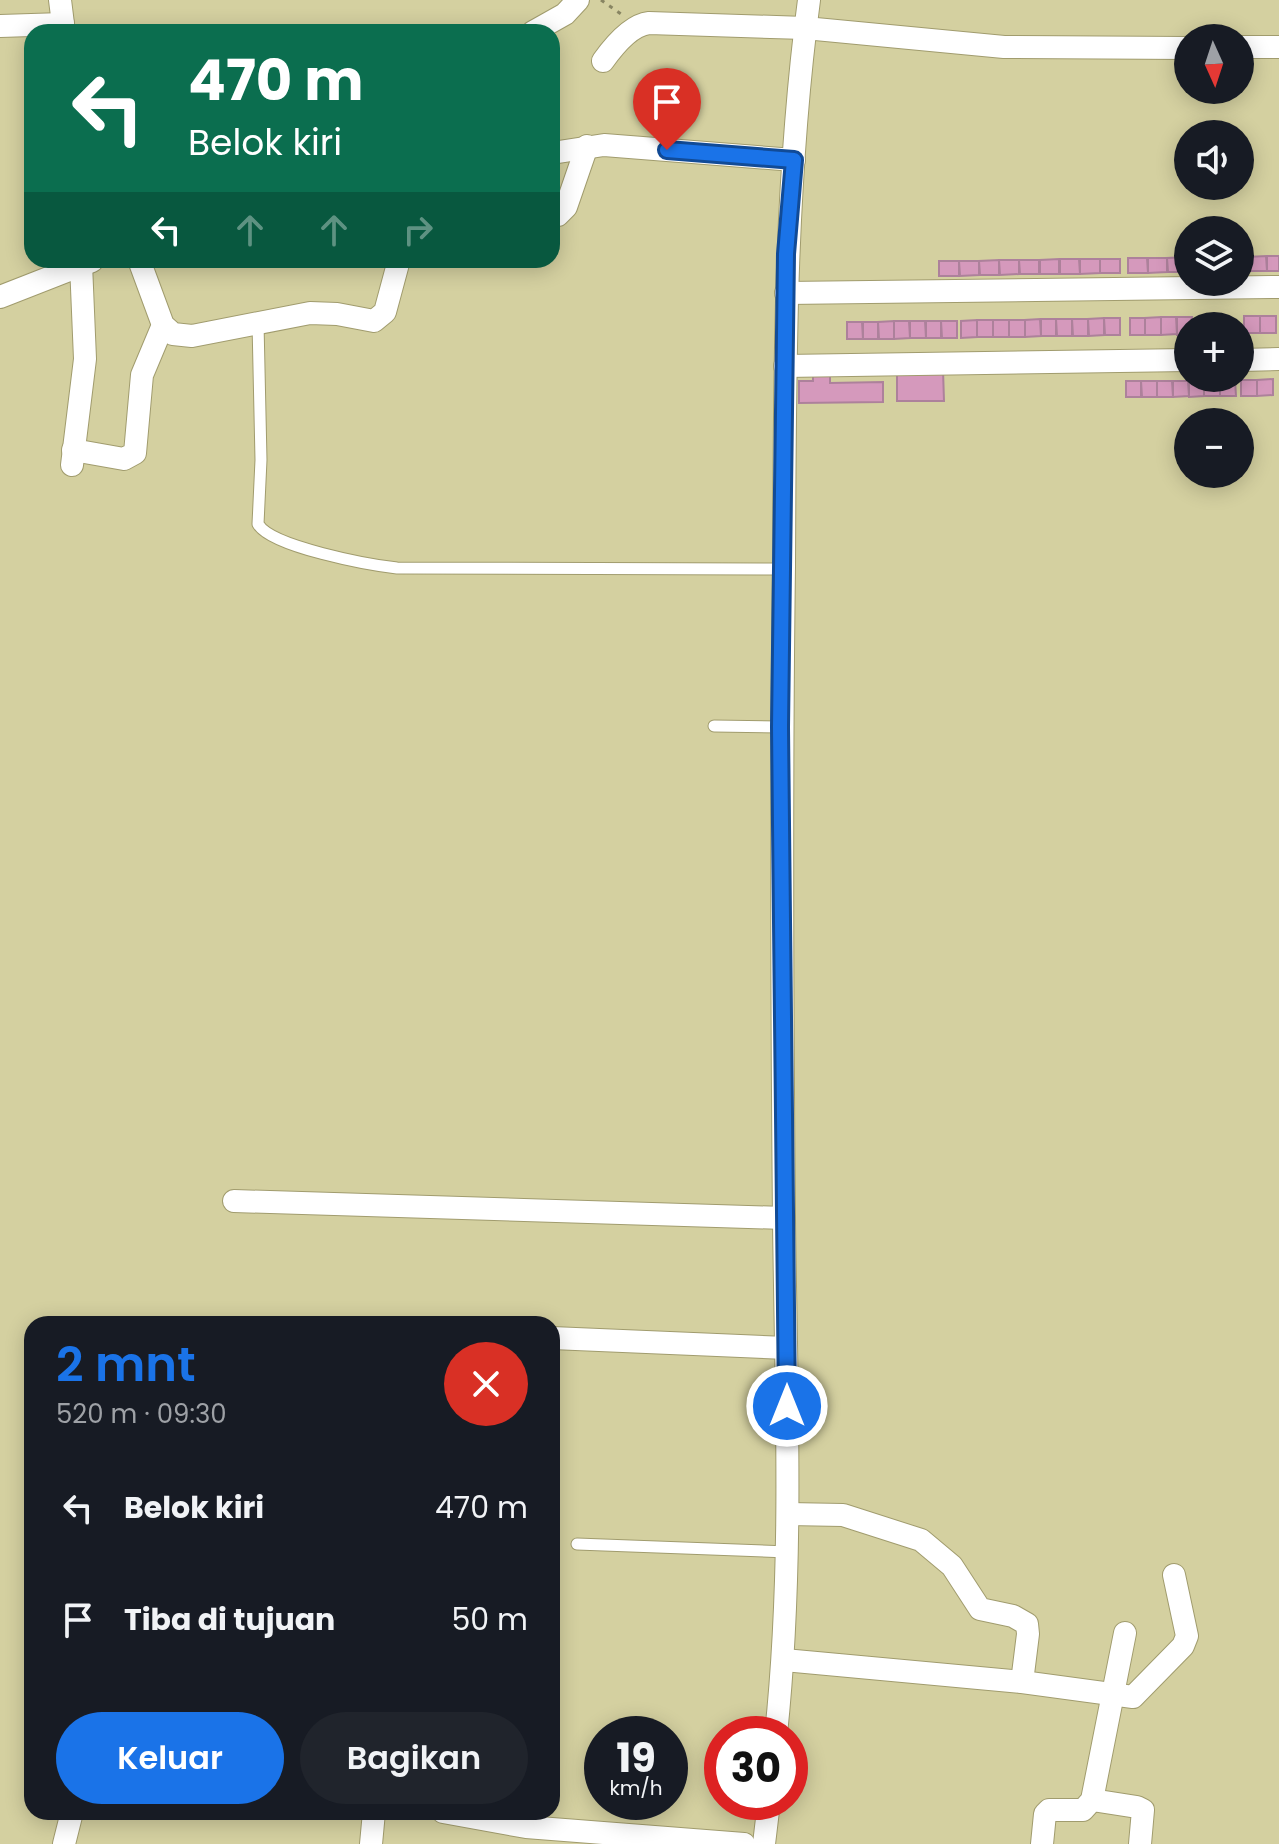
<!DOCTYPE html>
<html lang="id">
<meta charset="utf-8">
<style>
:root{--surface:#171b24;--page:#20242c;--text:#f1f3f6;--muted:#9ea1a6;--accent:#1a73e8}
body{margin:0;font-family:Poppins,sans-serif;background:var(--page);color:var(--text);height:100vh;display:flex;flex-direction:column;font-size:30px;white-space:nowrap}
*{box-sizing:border-box;margin:0}
p{font-size:26px;color:var(--muted)}
.icon{flex:none;width:44px;height:44px;fill:none;stroke:currentColor;stroke-width:2;stroke-linecap:round;stroke-linejoin:round}
.map{position:relative;flex:1;overflow:hidden}
.panel{position:absolute;left:24px;top:1316px;width:536px;height:504px;display:flex;flex-direction:column;background:var(--surface);border-radius:24px;box-shadow:0 4px 20px #0003}
.panel>*{flex:none}
.hud{position:absolute;left:24px;top:24px;width:536px;height:244px;border-radius:24px;box-shadow:0 4px 20px #0003;background:#0b6e4f;color:#fff;overflow:hidden}
.needle{width:52px;rotate:177deg}
.tools{position:absolute;left:1174px;top:24px;display:grid;gap:16px}
.tools a{display:grid;place-items:center;width:80px;height:80px;border-radius:50%;background:var(--surface);box-shadow:0 4px 20px #0003;font-size:40px}
.speed{position:absolute;left:584px;top:1716px;display:flex;gap:16px;font-size:40px;font-weight:700;text-align:center}
.speed>*{display:grid;place-content:center;width:104px;height:104px;border-radius:50%;background:var(--surface);box-shadow:0 4px 20px #0003;line-height:1}
.speed small{font-size:20px;font-weight:400}
.speed .limit{border:12px solid #d22;background:#fff;color:#111}
.pin{position:absolute;display:grid;place-items:center;width:68px;height:68px;color:#fff;margin:-82px -34px;border-radius:50% 50% 50% 0;rotate:-45deg;box-shadow:0 0 8px #0007}
.pin .icon{rotate:45deg}
.me{position:absolute;width:88px;margin:-44px;rotate:0deg;stroke-linejoin:round;filter:drop-shadow(0 0 6px #0008)}
.turn{display:flex;align-items:center;gap:28px;height:168px;padding:0 32px;font-size:36px}
.turn .icon{width:104px;height:104px;stroke-width:2.5}
.turn b{display:block;font-size:56px;line-height:68px}
.lanes{display:flex;align-items:center;height:76px;padding:0 32px;background:#0003;justify-content:center;gap:40px;direction:ltr}
.lanes .off{opacity:.35}
.round{display:grid;place-items:center;flex:none;width:84px;height:84px;border-radius:42px;background:var(--page)}
.summary{display:flex;align-items:center;justify-content:space-between;height:136px;padding:0 32px}
h1{font-size:48px;font-weight:600;line-height:60px;color:var(--accent)}
.action{display:flex;gap:16px;margin-top:auto;padding:16px 32px}
.action a{flex:1;height:92px;border-radius:48px;background:var(--accent);color:#fff;font-size:32px;font-weight:600;line-height:92px;text-align:center}
.action a+a{background:var(--page);color:var(--text)}
ul{padding:0;list-style:none}
li{display:flex;align-items:center;gap:24px;height:112px;padding:0 32px}
li div{flex:1}
li b{display:block;font-size:30px}
li em{font-style:normal}
.map>svg:first-child{display:block}
.building{fill:#d599bc;stroke:#ad819b;stroke-width:2}
.lines{fill:none;stroke-linecap:round;stroke-linejoin:round}
.lane-casing{stroke:#a19c6e;stroke-width:13}
.street-casing{stroke:#a19c6e;stroke-width:24}
.path{stroke:#888562;stroke-width:3;stroke-dasharray:4 6;stroke-linecap:butt}
.lane{stroke:#fff;stroke-width:11}
.street{stroke:#fff;stroke-width:22}
.route-casing{stroke:#114b97;stroke-width:20}
.route{stroke:#1a73e8;stroke-width:14}
</style>
<div class="map">
<svg width="1279" height="1844" viewBox="0 0 1279 1844">
<rect width="100%" height="100%" fill="#d4d0a0"/>
<g class="building">
<path d="M1266,256L1267,271H1247V257Z"/>
<rect x="1267" y="256" width="12" height="15"/>
<path d="M1187,257V272H1168L1167,258Z"/>
<path d="M1128,258H1147L1148,273H1128Z"/>
<path d="M1148,258H1167V272L1148,273Z"/>
<path d="M1059,259V274H1040V260Z"/>
<path d="M1060,259H1079L1080,274H1060Z"/>
<path d="M1080,259H1100V273L1080,274Z"/>
<rect x="1100" y="259" width="20" height="14"/>
<path d="M999,260H1019V274L1000,275Z"/>
<path d="M999,260V275H980L979,261Z"/>
<path d="M1019,260H1039V274H1020Z"/>
<rect x="939" y="261" width="20" height="15"/>
<path d="M959,261H979V275L960,276Z"/>
<rect x="1244" y="316" width="16" height="17"/>
<rect x="1260" y="316" width="16" height="17"/>
<path d="M1161,317H1176L1177,334L1161,335Z"/>
<path d="M1161,317V335H1145V318Z"/>
<path d="M1177,317H1192L1188,334L1177,335Z"/>
<path d="M1104,318H1120V335H1105Z"/>
<path d="M1104,318V335L1089,336L1088,319Z"/>
<rect x="1130" y="318" width="15" height="17"/>
<path d="M1040,319L1041,336L1025,337V320Z"/>
<rect x="1041" y="319" width="15" height="17"/>
<path d="M1056,319H1072V336H1057Z"/>
<path d="M1072,319H1088V336H1073Z"/>
<rect x="977" y="320" width="16" height="17"/>
<path d="M977,320V337L961,338V321Z"/>
<rect x="993" y="320" width="16" height="17"/>
<rect x="1009" y="320" width="16" height="17"/>
<path d="M894,321H909L910,338L894,339Z"/>
<path d="M894,321V339H879L878,322Z"/>
<path d="M910,321H925L926,338H910Z"/>
<rect x="926" y="321" width="15" height="17"/>
<path d="M941,321H957V338H942Z"/>
<path d="M847,322H862L863,339H847Z"/>
<rect x="863" y="322" width="15" height="17"/>
<path d="M943,370L944,401H897V371Z"/>
<path d="M813,372H830V383L883,382V402L799,403V381H813Z"/>
<path d="M1273,379V395L1257,396V380Z"/>
<rect x="1204" y="380" width="16" height="16"/>
<path d="M1204,380V396L1189,397V381Z"/>
<path d="M1220,380H1235L1236,396H1220Z"/>
<rect x="1241" y="380" width="16" height="16"/>
<rect x="1126" y="381" width="15" height="16"/>
<path d="M1141,381H1157V397H1142Z"/>
<path d="M1157,381H1172L1173,397H1157Z"/>
<path d="M1173,381H1188L1189,396L1173,397Z"/>
</g>
<g class="lines">
<defs>
<g id="lane">
<path d="M258,323L261,460L258,524C271,547 370,565 397,568L784,569"/>
<path d="M714,726L780,727"/>
<path d="M577,1544L788,1552"/>
</g>
<g id="street">
<path d="M60,0L64,32"/>
<path d="M0,26L63,24"/>
<path d="M533,32L565,14L578,0"/>
<path d="M1240,47H1279"/>
<path d="M603,61C613,47 631,25 649,23L805,28L1004,47L1188,48"/>
<path d="M552,153L604,145L794,160"/>
<path d="M552,215H558L566,207L587,146"/>
<path d="M139,260L163,325L173,334L192,336L310,313L337,314L374,321L385,312L399,260"/>
<path d="M786,293L1279,287"/>
<path d="M0,297L92,261"/>
<path d="M1240,360L1279,359"/>
<path d="M785,366L1188,360"/>
<path d="M73,450L124,459L135,453L142,375L163,325"/>
<path d="M72,465L85,359L81,264"/>
<path d="M234,1201L784,1218"/>
<path d="M552,1338L786,1348"/>
<path d="M788,1514L843,1515L921,1540L952,1566L980,1609L1013,1616L1027,1624L1028,1634L1022,1682"/>
<path d="M784,1660L1022,1682L1133,1697L1183,1646L1187,1636L1174,1575"/>
<path d="M776,1734C794,1563 786,1391 784,1220C782,1002 781,784 784,566C785,377 784,188 809,0"/>
<path d="M1092,1800L1137,1807L1143,1810L1140,1844"/>
<path d="M443,1812L526,1827L744,1844"/>
<path d="M64,1844L72,1812"/>
<path d="M371,1844L374,1812"/>
<path d="M764,1844L769,1802"/>
<path d="M1042,1844L1045,1814L1049,1810H1083L1092,1800L1125,1633"/>
</g>
</defs>
<use href="#lane" class="lane-casing"/>
<use href="#street" class="street-casing"/>
<path class="path" d="M601,0L621,14"/>
<use href="#lane" class="lane"/>
<use href="#street" class="street"/>
</g>
<g class="lines">
<defs>
<path id="route" d="M667,150L794,160L786,254L780,727L787,1406"/>
</defs>
<use href="#route" class="route-casing"/>
<use href="#route" class="route"/>
</g>
</svg>
<div class="tools">
<a><svg class="needle" viewBox="-14 -14 28 28"><path d="M0-13l5 13h-10z" fill="#e53935"/><path d="M0 13l5-13h-10z" fill="#9ea1a6"/></svg></a>
<a><svg class="icon" aria-label="sound" viewBox="0 0 24 24"><path d="M4 9h4l5-4v14l-5-4H4zM17 9q2 3 0 6"/></svg></a>
<a><svg class="icon" aria-label="layers" viewBox="0 0 24 24"><path d="M12 4l9 5-9 5-9-5zM3 14l9 5 9-5"/></svg></a>
<a>+</a>
<a>−</a>
</div>
<div class="speed"><div>19<small>km/h</small></div><div class="limit">30</div></div>
<div class="pin" style="left:667px;top:150px;background:#d93025"><svg class="icon" aria-label="arrive" viewBox="0 0 24 24"><path d="M6 21V4h12l-3 4 3 4H6"/></svg></div>
<svg class="me" style="left:787px;top:1406px" viewBox="-20 -20 40 40"><circle r="17" fill="#1a73e8" stroke="#fff" stroke-width="3"/><path d="M0-11L8 9 0 5-8 9z" fill="#fff"/></svg>
<div class="hud">
<div class="turn"><svg class="icon" aria-label="left" viewBox="0 0 24 24"><path d="M17 20v-9H6M10 6l-5 5 5 5"/></svg><div><b>470 m</b>Belok kiri</div></div>
<div class="lanes"><svg class="icon" aria-label="left" viewBox="0 0 24 24"><path d="M17 20v-9H6M10 6l-5 5 5 5"/></svg><svg class="icon off" aria-label="ahead" viewBox="0 0 24 24"><path d="M12 20V5M6 11l6-6 6 6"/></svg><svg class="icon off" aria-label="ahead" viewBox="0 0 24 24"><path d="M12 20V5M6 11l6-6 6 6"/></svg><svg class="icon off" aria-label="right" viewBox="0 0 24 24"><path d="M7 20v-9h11M14 6l5 5-5 5"/></svg></div>
</div>
<section class="panel">
<div class="summary"><div><h1>2 mnt</h1><p>520 m · 09:30</p></div><a class="round" style="background:#d93025;color:#fff"><svg class="icon" aria-label="close" viewBox="0 0 24 24"><path d="M6 6l12 12M18 6L6 18"/></svg></a></div>
<ul>
<li><svg class="icon" aria-label="left" viewBox="0 0 24 24"><path d="M17 20v-9H6M10 6l-5 5 5 5"/></svg><div><b>Belok kiri</b></div><em>470 m</em></li>
<li><svg class="icon" aria-label="arrive" viewBox="0 0 24 24"><path d="M6 21V4h12l-3 4 3 4H6"/></svg><div><b>Tiba di tujuan</b></div><em>50 m</em></li>
</ul>
<div class="action"><a>Keluar</a><a>Bagikan</a></div>
</section>
</div>
